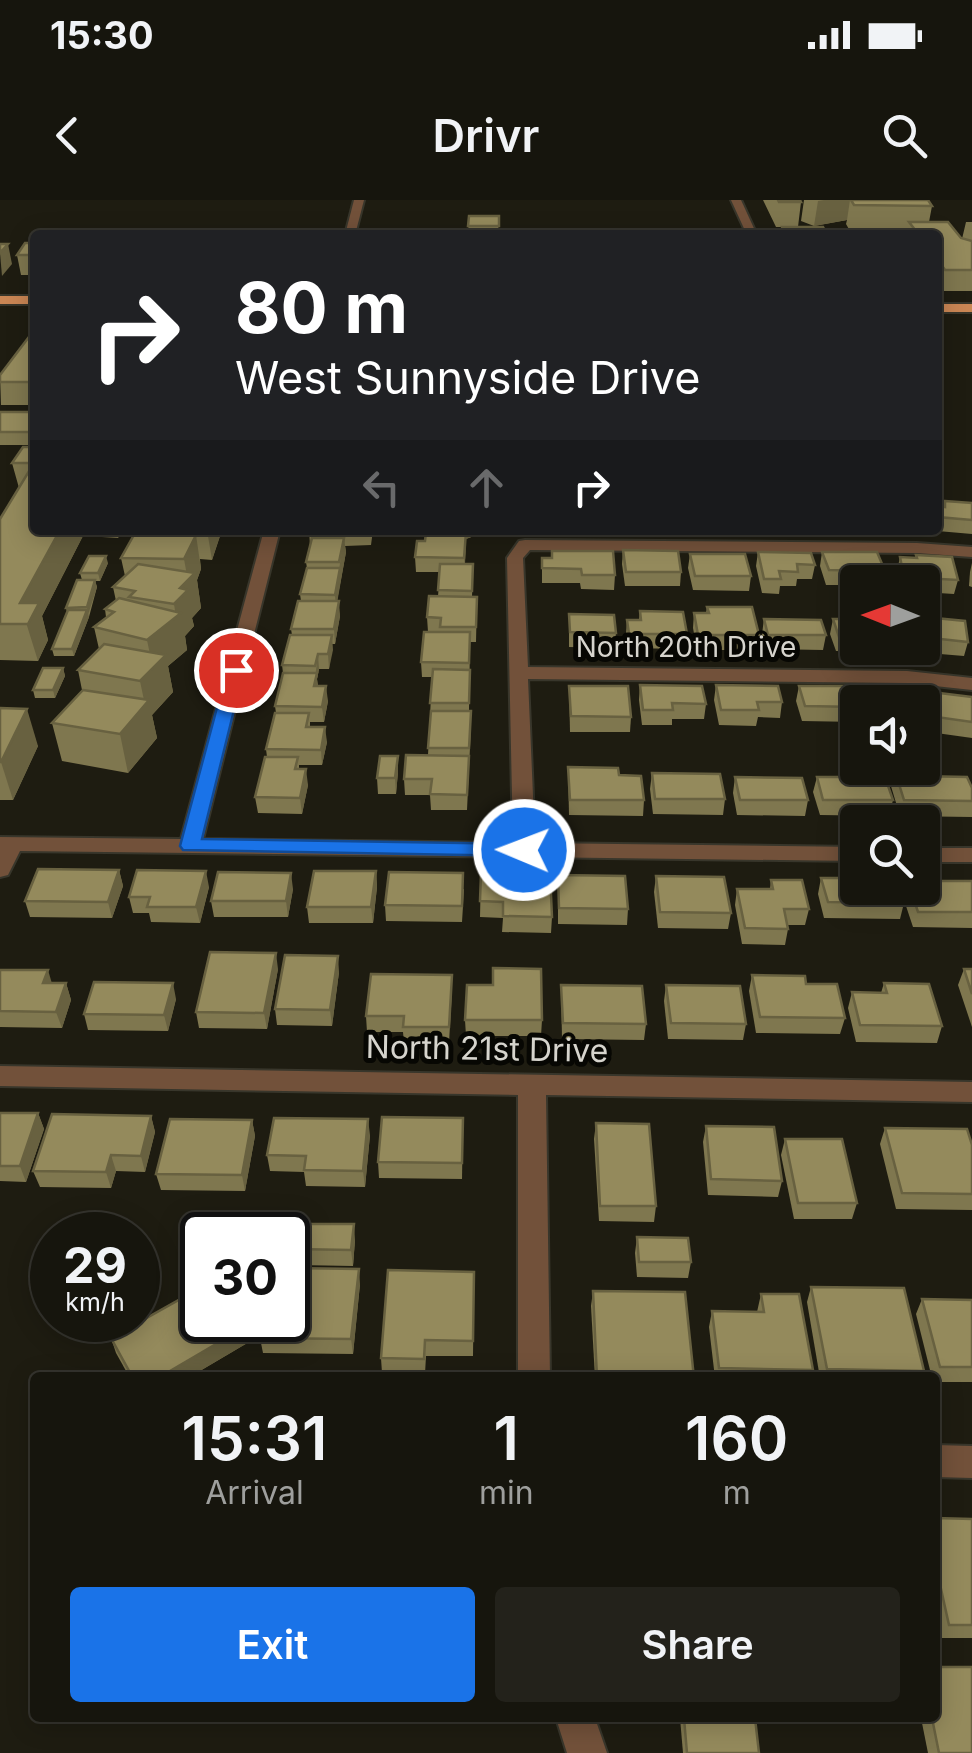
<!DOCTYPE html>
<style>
:root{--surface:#16150d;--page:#23221b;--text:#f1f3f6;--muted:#9e9f9d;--line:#35342e;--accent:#1a73e8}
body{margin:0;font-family:Inter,sans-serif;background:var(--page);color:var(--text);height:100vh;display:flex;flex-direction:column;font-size:38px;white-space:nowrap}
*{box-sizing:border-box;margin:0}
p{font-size:32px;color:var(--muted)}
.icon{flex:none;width:55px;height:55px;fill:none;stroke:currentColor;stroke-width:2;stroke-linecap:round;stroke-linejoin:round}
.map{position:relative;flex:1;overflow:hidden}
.drawer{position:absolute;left:30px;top:1172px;width:910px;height:350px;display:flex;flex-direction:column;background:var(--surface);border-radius:10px;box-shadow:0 5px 25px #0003,0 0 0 2px var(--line)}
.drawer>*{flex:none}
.banner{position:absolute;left:30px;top:30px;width:912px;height:305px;border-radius:10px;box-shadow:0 5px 25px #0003,0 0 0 2px var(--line);background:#202124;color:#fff;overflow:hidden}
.needle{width:65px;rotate:271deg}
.controls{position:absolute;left:840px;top:365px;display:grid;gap:20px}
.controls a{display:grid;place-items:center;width:100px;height:100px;border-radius:10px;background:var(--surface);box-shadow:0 5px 25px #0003,0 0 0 2px var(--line);font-size:50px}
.speed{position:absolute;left:30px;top:1012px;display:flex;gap:20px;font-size:50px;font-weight:700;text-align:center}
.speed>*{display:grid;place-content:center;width:130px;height:130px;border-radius:50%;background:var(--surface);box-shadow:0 5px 25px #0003,0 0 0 2px var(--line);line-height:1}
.speed small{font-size:25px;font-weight:400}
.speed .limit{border:5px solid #111;border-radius:15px;background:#fff;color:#111}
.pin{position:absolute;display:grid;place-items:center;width:85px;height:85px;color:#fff;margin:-42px;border:5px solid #fff;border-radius:50%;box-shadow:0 2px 10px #0007}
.me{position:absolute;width:110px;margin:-55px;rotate:271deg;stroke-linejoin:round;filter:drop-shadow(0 0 8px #0008)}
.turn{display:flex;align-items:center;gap:35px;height:210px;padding:0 40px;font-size:45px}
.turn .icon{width:130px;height:130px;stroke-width:2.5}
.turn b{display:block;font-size:70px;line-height:85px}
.lanes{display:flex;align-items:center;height:95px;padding:0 40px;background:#0003;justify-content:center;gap:50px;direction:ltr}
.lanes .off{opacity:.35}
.eta{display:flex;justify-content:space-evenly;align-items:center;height:170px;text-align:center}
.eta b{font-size:60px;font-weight:600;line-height:70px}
.button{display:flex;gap:20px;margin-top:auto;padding:20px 40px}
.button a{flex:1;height:115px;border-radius:10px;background:var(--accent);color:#fff;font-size:40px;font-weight:600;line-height:115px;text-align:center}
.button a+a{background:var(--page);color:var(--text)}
.status{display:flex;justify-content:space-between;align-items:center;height:70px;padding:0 50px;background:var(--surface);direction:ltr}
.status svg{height:28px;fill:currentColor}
header{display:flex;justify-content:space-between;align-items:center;height:130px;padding:0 40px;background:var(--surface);font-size:45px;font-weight:600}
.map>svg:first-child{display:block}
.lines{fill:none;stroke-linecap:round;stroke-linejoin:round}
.street-casing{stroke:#38362b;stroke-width:4}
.primary-casing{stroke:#38362b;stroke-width:4}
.street{fill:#72513a;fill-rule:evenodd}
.primary{fill:#ca8654;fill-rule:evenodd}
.wall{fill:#7f774f}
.shaded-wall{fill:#686140}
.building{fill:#948a5c;stroke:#686140;stroke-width:2.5}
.route{fill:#1a73e8;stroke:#114b97;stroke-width:2.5}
.labels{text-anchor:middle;stroke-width:10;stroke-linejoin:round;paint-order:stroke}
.far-street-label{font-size:28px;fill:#d6d4cd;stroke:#070703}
.street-label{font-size:32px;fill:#d6d4cd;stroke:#070703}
</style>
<div class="status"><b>15:30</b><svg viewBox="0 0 49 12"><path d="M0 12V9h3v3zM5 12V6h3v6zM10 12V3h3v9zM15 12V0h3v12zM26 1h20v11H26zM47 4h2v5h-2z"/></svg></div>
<header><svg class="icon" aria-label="back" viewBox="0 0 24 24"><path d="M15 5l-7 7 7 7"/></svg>Drivr<svg class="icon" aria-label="search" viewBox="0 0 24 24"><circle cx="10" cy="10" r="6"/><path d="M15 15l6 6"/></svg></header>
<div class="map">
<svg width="972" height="1553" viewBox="0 0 972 1553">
<rect width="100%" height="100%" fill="#1e1c11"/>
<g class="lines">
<defs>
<g id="street">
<path d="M354,0H364L355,35H345Z"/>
<path d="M731,0H741L757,35H747Z"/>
<path d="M264,330H280L203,639L513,643L507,358L519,341L525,340L917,343L972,347V357L917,353L530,350L523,358L528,467L907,471L972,478V490L907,483L528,479L535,643L858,647V661L20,651L8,675L0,677V637L181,639Z"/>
<rect x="922" y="648" width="50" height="14"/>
<path d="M0,866L972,882V902L546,895L550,1178H518V895L0,886Z"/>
<path d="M935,1245L972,1246V1278L935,1277Z"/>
<path d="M556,1518H595L607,1553H567Z"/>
</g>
<g id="primary">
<rect x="0" y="96" width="35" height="8"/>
<rect x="938" y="104" width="34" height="8"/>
</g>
</defs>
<use href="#street" class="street-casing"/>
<use href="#primary" class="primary-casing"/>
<use href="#street" class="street"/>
<use href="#primary" class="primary"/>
</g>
<g class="wall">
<path d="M763,0H928L932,6L929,22L961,38L962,39L966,22H972V91H941L938,86V35H907V31H850L846,24L847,20L814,26L801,21L804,0H800L801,2L798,27L785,35H780L782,27H776Z"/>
<path d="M469,16H499L498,35H468Z"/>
<path d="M35,43V75H21L17,55Z"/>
<path d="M35,129V205H1L0,175Z"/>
<rect x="0" y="212" width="35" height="33"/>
<path d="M35,247V330H86L42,416L48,440L38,461L0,460V319L19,288L12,263Z"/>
<path d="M945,301L972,303V334L926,330H938V306L943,307Z"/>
<path d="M100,330H124L118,338L102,337Z"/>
<path d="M142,330H221V333L212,360L200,359L201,369L197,380L201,408L192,418L194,426L185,436L187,450L168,466L173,492L152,515L157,538L128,573L62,561L52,523L82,490L78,470L99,449L94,427L106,417L105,409L116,401L113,387L125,376L121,358L143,333Z"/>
<path d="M309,330H373L371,345L345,346L346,352L337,401L340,416L335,444H332L329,469H319L317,479L318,486L328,501L324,522H310V527L327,542L322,565H299V569L308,585L302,614L258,613L255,597L267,557L266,549L276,513L275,506L283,473L282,465L292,435L291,429L301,401L300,394L307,368L306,362L310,346Z"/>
<path d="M445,330H490L466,339L465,364H473L472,397H477L476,442H470L469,511H471V527L467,610H431L430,595H405L404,579L428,555L432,477H422L421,462L428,432L427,417L438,396L440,372H416L415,357L449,332Z"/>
<path d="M623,350L681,372L680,386H625L622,364Z"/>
<path d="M758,352L815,365L812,379H797L796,386H780L779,394L762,393L756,366Z"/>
<path d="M822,352L885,371L882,382H858V385H826L820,366Z"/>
<path d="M690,354L751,376L749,391L693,390L688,368Z"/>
<path d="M916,355L958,380L954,394L922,392V382H899L897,371L900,357L915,358Z"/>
<path d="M542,358L615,375L614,390L581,389L580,383H542Z"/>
<path d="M108,363L100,381H95L97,387L89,417L74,456H54L52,449L67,412L66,408L82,380L80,373Z"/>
<path d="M972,363V387L969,386L970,372Z"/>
<path d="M707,407L759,435L757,450H697L693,428L694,413H706Z"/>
<path d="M640,411L687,434L685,449L627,448L626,434L627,420H639Z"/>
<path d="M569,414L616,433L614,448L569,447Z"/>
<path d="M935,418L968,442L964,456L904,451V448H922V423L934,424Z"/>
<path d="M764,419L826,435L823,450L766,449L762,434Z"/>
<path d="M833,419H858V448H897L896,452L836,451L830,434Z"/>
<path d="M63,468L65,476L55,498H35L33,490Z"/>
<path d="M640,485L706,504L704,519H672V525H642L639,500Z"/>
<path d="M716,485L782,502L780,518L758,517L756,526L719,525L714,500Z"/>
<path d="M874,485L972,497V538L922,531V502H870Z"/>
<path d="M569,486L631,517L630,532H570Z"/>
<path d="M799,486L858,502V522L802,521L796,501Z"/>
<path d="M0,508L38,546L13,600H0Z"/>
<path d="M568,567L619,575L644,600L643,616L569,615Z"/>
<path d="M894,568L919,576L972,588V617L900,616L890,583Z"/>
<path d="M398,572L396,594H378L377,578Z"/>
<path d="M652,573L725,599L723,615L653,614L650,589Z"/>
<path d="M735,577L808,600L805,616L737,615L733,593Z"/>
<path d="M817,577L893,600L889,616L820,615L813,592Z"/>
<path d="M119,670L123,686L112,718L30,717L25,701Z"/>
<path d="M376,671L377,687L373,723H309L307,707Z"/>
<path d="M481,672L552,717L551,733L502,732L503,718L480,717Z"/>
<path d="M558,675L628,709L627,725L558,724Z"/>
<path d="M656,676L731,713L728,729L658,728L654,692Z"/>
<path d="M821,678L904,703L900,719L824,718L818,694Z"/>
<path d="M771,680L809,709L805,725H788V729L785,745L742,744L735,705L737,689H770Z"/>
<path d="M972,681V728L913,727L903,697L906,688H922Z"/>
<path d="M209,687L200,723L151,722L149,713H133L129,697Z"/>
<path d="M293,689L288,717H214L211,701Z"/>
<path d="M464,689L462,722L386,721L385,705Z"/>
<path d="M278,769L267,829L199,828L196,812Z"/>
<path d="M964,769H972V827L958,785Z"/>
<path d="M0,770L52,783H66L71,800L62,828L0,827Z"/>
<path d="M339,772L332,826L277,825L275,809Z"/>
<path d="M752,775L806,784L845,818L840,834L756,833L749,791Z"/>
<path d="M884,783L942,826L937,843L856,842L848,808L852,792L881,793Z"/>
<path d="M561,785L646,824L644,840L562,839Z"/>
<path d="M666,785L746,824L743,840L668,839L664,801Z"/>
<path d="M452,791L449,843H404L403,832H367L366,816Z"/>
<path d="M176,799L168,831L88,830L84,814Z"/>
<path d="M465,820H542L541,836H466Z"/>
<path d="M0,913H38L44,929L26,982L0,981Z"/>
<path d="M151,916L155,932L145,972L116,971L111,988L40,987L33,971Z"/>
<path d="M463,918L462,979L379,978L378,962Z"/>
<path d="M252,920L255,936L245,991L161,990L156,974Z"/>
<path d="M596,923L656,1006L654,1022L599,1021L594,939Z"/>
<path d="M706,926L782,981L778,997L708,995L703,942Z"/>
<path d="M885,928L972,945V1010L896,1009L880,944Z"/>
<path d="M370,935L365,987L306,986L304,972L270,971L267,955Z"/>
<path d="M785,939L857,1003L852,1019H794L781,955Z"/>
<path d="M637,1037L691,1062L688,1078L637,1077L635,1053Z"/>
<path d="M355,1040L353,1066L297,1065L294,1049Z"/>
<path d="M474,1072L473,1156H426L425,1174L382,1173L381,1158Z"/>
<path d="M360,1084L353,1154L263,1153L260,1138Z"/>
<path d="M811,1087L924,1171L921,1178H820L807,1102Z"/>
<path d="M593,1091L694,1178H595L591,1106Z"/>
<path d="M761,1094L813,1170L810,1178H715L709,1127L712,1111L757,1112Z"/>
<path d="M922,1099L972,1100V1182H935V1178H932L916,1114Z"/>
<path d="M111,1138L249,1142L188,1178H130L116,1153Z"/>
<path d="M935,1318L972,1319V1438H941L935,1410Z"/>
<path d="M680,1518H755L759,1553H683Z"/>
<path d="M921,1518H935L972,1553H928Z"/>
</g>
<g class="shaded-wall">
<path d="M824,0H850L847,20L814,26L818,1Z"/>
<path d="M8,44L12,64L2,76L0,53Z"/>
<path d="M60,330H86L42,416L48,440L38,461L20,403Z"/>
<path d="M207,330H221V333L212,360Z"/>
<path d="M464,330H490L466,339L464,372Z"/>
<path d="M196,335L201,369L197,380L201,408L192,418L194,426L185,436L187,450L168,466L173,492L152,515L157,538L128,573L120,534L145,505L140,481L153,469L147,440L176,417L174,404L180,388L188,381L184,359Z"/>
<path d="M344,338L346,352L336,409L335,395Z"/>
<path d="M106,356L108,363L100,381L98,373Z"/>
<path d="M95,380L97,387L88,415L87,407Z"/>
<path d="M339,401L340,416L335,444L334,429Z"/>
<path d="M87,410L89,417L74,456L72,449Z"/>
<path d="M332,435L333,450L329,469L328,454Z"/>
<path d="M318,454L319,469L317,479L318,488L314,486Z"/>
<path d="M63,468L65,476L55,498L53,490Z"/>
<path d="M326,486L328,501L324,522L322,507Z"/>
<path d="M27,509L38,546L13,600L1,562Z"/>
<path d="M325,527L327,542L322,565L321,550Z"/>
<path d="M398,556V572L396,594L395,578Z"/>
<path d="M306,569L308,585L302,614L300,598Z"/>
<path d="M119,670L123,686L112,718L108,702Z"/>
<path d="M206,671L209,687L200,723L196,707Z"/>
<path d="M376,671L377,687L373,723L371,707Z"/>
<path d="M291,673L293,689L288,717L286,701Z"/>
<path d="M276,753L278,769L267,829L264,813Z"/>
<path d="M338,756L339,772L332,826L330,810Z"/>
<path d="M48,770L53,787L43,783Z"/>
<path d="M66,783L71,800L62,828L56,812Z"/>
<path d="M173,783L176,799L168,831L164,815Z"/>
<path d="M38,913L44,929L26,982L20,966Z"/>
<path d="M151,916L155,932L145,972L141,956Z"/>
<path d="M368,919L370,935L365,987L363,971Z"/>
<path d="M252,920L255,936L245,991L242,975Z"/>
<path d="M111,955L116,971L111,988L106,972Z"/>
<path d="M354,1024L355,1040L353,1066L351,1050Z"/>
<path d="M359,1069L360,1084L353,1154L351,1139Z"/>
<path d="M245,1127L249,1142L188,1178H158Z"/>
</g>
<g class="building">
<path d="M778,0H800L801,2H779Z"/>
<path d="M851,0H928L932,6L854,5Z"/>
<path d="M469,16H499V26H468Z"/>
<path d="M909,22H948L961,38L972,41V70H945L938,60V35H919Z"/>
<path d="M782,27H823L827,35H785Z"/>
<path d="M25,43H35V55H17Z"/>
<path d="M0,44H8L0,53Z"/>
<path d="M35,129V182H0V175Z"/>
<rect x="0" y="212" width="35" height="20"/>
<path d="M23,247H35V330H60L20,403H39L28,424H0V319L34,263H12Z"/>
<path d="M945,301L972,303V320L938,317V306L945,307Z"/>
<path d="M309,330H371L309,332Z"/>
<path d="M426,332H466L464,358L415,357L417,341H425Z"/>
<path d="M135,333L196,335L184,359L121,358Z"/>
<path d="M312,338H344L339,362H306Z"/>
<path d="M623,350L678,351L681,372H626Z"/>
<path d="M552,351H613L615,375H582L581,369L542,368V358H552Z"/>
<path d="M758,352L811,353L815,365L797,364L798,372L779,371L781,379H764Z"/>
<path d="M822,352H877L885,371L829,370Z"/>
<path d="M690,354H745L751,376H695Z"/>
<path d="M916,355L952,357L958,380L904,377L900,357L917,358Z"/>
<path d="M89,356H106L98,373H80Z"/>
<path d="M138,364L195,373L180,388L188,390L174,404L129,397L135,391L113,387Z"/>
<path d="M440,364H473L472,391L438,390Z"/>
<path d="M307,368H340L335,395L300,394Z"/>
<path d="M77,380H95L87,407L66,408Z"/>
<path d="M429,396L477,397L476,427H440L441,418L427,417Z"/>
<path d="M119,398L181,413L147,440L94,427L114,412L105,409Z"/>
<path d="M298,401H339L334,429H291Z"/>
<path d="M707,407H752L759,435H698L694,413H709Z"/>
<path d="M68,410H87L72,449H52Z"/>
<path d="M640,411L683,412L687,434H629L627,420H641Z"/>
<path d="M569,414L614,415L616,433L570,432Z"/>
<path d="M935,418L965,421L968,442L922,437V423L936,424Z"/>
<path d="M764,419L821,420L826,435H768Z"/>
<path d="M833,419H858V437H839Z"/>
<path d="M424,432H470L469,463L421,462Z"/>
<path d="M290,435H332L328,454H318L315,466L282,465Z"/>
<path d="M104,444L166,455L140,481L78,470Z"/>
<path d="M43,468H63L53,490H33Z"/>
<path d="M433,469L470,470L469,503H430Z"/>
<path d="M283,473H317L314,486H326L322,507L275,506Z"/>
<path d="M640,485L702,486L706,504L672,503L673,510H643Z"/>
<path d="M716,485L778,486L782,502H757L759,510H721Z"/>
<path d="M874,485L972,497V522L922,515V502L872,501Z"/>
<path d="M569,486H628L631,517L571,516Z"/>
<path d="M799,486H861L867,502H858V507L805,506Z"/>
<path d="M83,490L149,500L120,534L52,523Z"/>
<path d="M0,508L27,509L1,562H0Z"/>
<path d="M431,511H471L469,548H428Z"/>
<path d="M275,513H309L306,527H325L321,550L266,549Z"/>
<path d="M406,555L469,556L467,595L430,594L432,579H404Z"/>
<path d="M380,556H398L395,578H377Z"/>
<path d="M265,557H298L295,569H306L300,598L255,597Z"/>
<path d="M568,567L618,568L619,575L641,576L644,600H570Z"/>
<path d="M894,568H916L919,576L967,577L972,588V601L904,600Z"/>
<path d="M652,573L720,574L725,599H655Z"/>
<path d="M735,577L802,578L808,600H740Z"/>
<path d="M817,577H885L893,600H823Z"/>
<path d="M38,669L119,670L108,702L25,701Z"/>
<path d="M137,670L206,671L196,707H147L150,697H129Z"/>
<path d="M314,671H376L371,707H307Z"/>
<path d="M218,672L291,673L286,701H211Z"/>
<path d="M389,672L463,673L462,706L385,705Z"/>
<path d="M481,672L550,673L552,717L503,716V702L480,701Z"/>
<path d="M558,675L625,676L628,709L559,708Z"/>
<path d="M656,676L724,677L731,713L660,712Z"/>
<path d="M821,678H858V688H899L904,703L828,702Z"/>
<path d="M771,680H802L809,709H784L788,729L745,728L737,689H773Z"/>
<path d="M922,681H972V712H918L910,688H922Z"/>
<path d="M210,752L276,753L264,813L196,812Z"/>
<path d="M285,755L338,756L330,810L275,809Z"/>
<path d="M493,768L541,769L542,820H465L467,785H493Z"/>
<path d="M964,769H972V794Z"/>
<path d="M0,770H48L43,783H66L56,812L0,811Z"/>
<path d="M371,774L452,775L449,827H403L404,816H366Z"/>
<path d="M752,775L805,776L806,784H837L845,818L760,817Z"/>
<path d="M94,782L173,783L164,815L84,814Z"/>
<path d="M884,783L929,784L942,826L860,825L852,792L887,793Z"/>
<path d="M561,785L642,786L646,824L563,823Z"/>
<path d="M666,785L740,786L746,824L671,823Z"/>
<path d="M0,913H38L20,966H0Z"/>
<path d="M52,914L151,916L141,956L111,955L106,972L33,971Z"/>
<path d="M382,917L463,918L462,963L378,962Z"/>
<path d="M274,918L368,919L363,971L304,970L306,956L267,955Z"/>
<path d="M170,919L252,920L242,975L156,974Z"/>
<path d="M596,923L649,924L656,1006H600Z"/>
<path d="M706,926L774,927L782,981L711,979Z"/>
<path d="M885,928L967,929L972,945V994L902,993Z"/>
<path d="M785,939H842L857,1003H798Z"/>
<path d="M298,1024H354L351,1050L294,1049Z"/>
<path d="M637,1037L688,1038L691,1062H639Z"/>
<path d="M288,1068L359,1069L351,1139L260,1138L263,1120H288Z"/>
<path d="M388,1070L474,1072L473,1141L425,1140L424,1159L381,1158Z"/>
<path d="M202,1087V1120H241L245,1127L158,1178H133L111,1138Z"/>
<path d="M811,1087L904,1088L924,1171L827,1169Z"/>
<path d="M593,1091L685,1092L694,1178H597Z"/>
<path d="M761,1094H799L813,1170L719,1168L712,1111L764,1112Z"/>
<path d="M922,1099L972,1100V1167H940Z"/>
<path d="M935,1318L972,1319V1425H949L935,1362Z"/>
<path d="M935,1467H972V1553H939L932,1518H935Z"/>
<path d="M684,1518H755L759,1553H687Z"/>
</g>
<path class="route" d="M236,465L244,470L202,639L524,644L534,650L524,656L183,650L180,646L227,470Z"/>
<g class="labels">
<g class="far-street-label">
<text x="686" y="457">North 20th Drive</text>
</g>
<g class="street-label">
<text transform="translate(487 849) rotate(1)" y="11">North 21st Drive</text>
</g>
</g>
</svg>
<div class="controls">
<a><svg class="needle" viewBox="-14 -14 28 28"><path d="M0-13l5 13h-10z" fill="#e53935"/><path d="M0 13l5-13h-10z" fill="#9e9f9d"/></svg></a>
<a><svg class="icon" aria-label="sound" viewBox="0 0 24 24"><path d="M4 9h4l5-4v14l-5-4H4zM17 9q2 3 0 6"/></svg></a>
<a><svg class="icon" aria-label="search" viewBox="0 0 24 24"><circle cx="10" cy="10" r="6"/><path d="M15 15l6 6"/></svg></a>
</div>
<div class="speed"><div>29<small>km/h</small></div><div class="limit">30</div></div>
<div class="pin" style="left:236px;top:470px;background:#d93025"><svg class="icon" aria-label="arrive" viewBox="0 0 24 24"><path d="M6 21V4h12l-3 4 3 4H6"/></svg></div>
<svg class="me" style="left:524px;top:650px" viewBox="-20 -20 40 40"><circle r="17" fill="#1a73e8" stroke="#fff" stroke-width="3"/><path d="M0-11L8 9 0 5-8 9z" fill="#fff"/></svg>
<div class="banner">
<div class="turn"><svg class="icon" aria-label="right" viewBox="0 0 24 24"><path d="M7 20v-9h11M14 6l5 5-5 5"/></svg><div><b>80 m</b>West Sunnyside Drive</div></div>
<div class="lanes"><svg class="icon off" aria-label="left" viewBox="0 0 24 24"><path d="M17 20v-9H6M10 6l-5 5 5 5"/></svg><svg class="icon off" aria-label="ahead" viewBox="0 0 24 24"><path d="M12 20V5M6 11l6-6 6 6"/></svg><svg class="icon" aria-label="right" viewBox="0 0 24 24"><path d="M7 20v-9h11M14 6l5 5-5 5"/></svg></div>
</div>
<section class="drawer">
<div class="eta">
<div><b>15:31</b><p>Arrival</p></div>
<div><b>1</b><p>min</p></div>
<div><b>160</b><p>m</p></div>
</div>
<div class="button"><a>Exit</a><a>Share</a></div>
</section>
</div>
